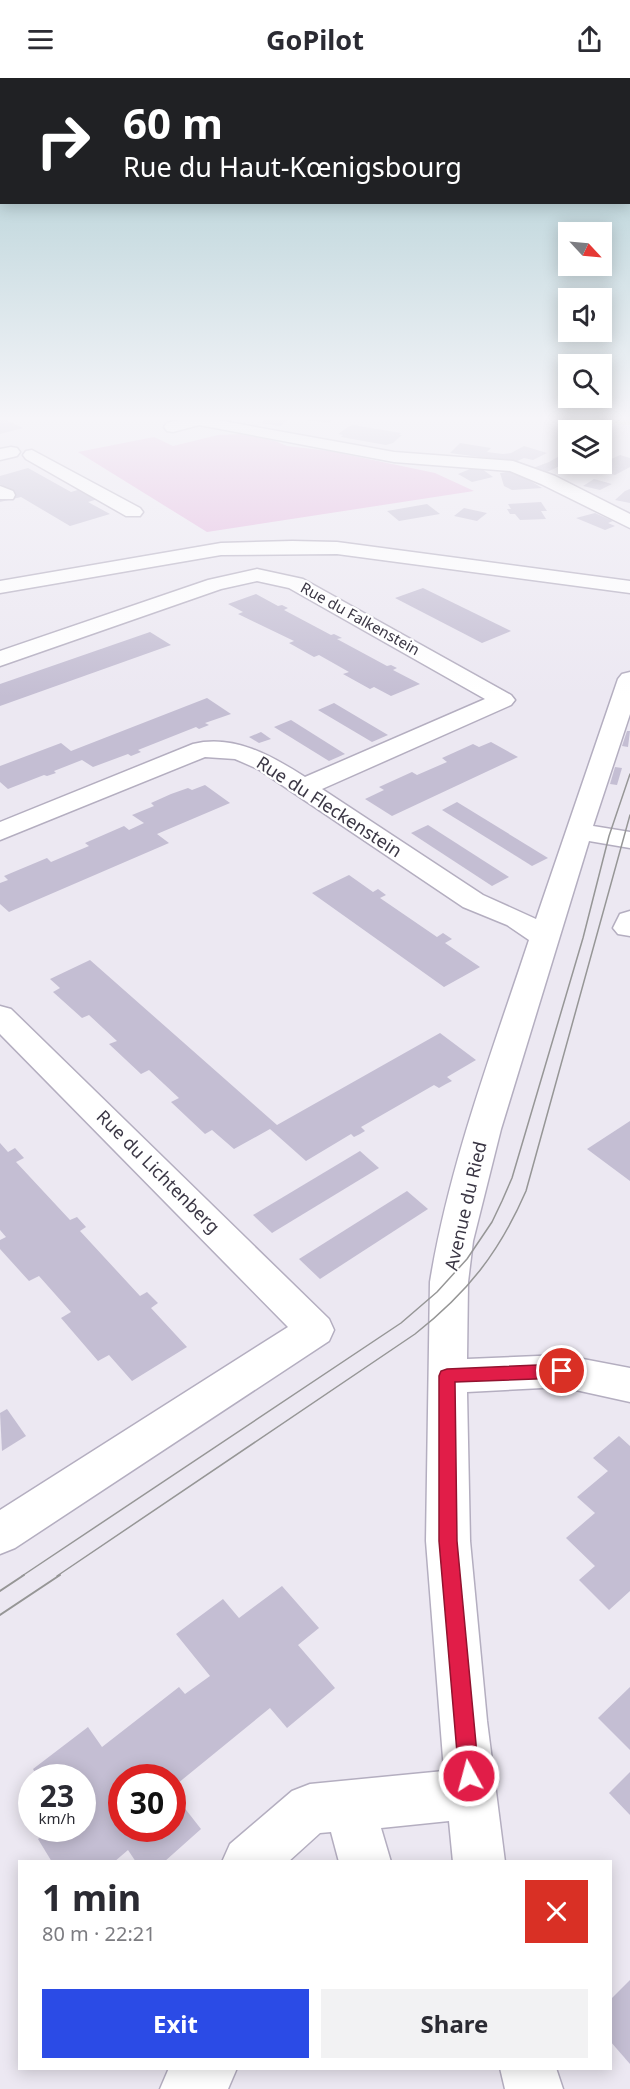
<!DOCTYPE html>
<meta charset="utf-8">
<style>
:root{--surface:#fff;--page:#f2f2f3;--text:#2b2b33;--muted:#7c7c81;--accent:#2b4be6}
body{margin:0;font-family:"Noto Sans",sans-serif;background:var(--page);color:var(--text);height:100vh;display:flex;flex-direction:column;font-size:22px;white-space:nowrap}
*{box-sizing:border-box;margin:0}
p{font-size:20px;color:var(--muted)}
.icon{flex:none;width:33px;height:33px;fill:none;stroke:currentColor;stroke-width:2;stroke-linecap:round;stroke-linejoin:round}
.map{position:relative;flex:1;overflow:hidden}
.drawer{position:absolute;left:18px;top:1782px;width:594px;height:210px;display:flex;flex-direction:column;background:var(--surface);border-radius:0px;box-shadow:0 3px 15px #0003}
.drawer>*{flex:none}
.banner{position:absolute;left:0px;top:0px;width:630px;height:126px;box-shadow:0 3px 15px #0003;background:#202124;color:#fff;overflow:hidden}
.needle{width:39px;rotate:116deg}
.buttons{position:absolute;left:558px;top:144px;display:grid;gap:12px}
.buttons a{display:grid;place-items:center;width:54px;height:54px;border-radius:0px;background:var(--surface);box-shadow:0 3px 15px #0003;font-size:30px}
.speed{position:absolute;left:18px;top:1686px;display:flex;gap:12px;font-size:30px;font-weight:700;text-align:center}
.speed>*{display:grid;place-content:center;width:78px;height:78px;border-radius:50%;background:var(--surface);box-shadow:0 3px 15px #0003;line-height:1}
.speed small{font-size:15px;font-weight:400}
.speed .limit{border:9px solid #d22;background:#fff;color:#111}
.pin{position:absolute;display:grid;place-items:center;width:51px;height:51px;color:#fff;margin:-26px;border:3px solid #fff;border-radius:50%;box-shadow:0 2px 6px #0007}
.me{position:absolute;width:66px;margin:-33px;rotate:353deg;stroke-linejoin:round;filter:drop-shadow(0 0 4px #0008)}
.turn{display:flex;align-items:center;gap:21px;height:126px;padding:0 24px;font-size:27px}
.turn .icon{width:78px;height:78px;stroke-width:2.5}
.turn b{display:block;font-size:42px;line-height:51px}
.round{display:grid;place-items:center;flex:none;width:63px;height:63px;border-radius:0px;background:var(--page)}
.summary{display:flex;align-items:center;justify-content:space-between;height:102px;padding:0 24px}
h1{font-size:36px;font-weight:700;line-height:45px}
.action{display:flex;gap:12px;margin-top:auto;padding:12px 24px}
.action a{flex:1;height:69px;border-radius:0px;background:var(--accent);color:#fff;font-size:24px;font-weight:700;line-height:69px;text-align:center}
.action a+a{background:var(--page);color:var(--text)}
header{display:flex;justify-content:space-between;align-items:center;height:78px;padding:0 24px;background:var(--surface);font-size:27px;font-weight:700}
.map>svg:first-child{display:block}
.green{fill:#e3b4dd}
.water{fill:#e4e9aa}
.building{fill:#c4bed3}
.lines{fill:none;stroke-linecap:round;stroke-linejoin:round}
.minor-casing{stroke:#b4aec0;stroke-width:3}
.minor{fill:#fff;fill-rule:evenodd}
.tram-far1{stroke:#969696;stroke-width:1.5}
.tram{stroke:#969696;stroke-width:2}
.route{fill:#e11d48;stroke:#92132f;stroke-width:1.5}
.labels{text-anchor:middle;stroke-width:4.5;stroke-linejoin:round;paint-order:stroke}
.far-street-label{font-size:15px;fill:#3b3745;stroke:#fff}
.street-label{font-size:18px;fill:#3b3745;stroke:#fff}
</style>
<header><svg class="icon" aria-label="menu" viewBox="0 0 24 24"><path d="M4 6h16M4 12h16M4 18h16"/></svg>GoPilot<svg class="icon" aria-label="share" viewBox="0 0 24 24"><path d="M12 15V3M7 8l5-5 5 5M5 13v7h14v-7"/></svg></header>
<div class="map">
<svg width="630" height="2011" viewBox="0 0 630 2011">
<rect width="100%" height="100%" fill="#ece8f2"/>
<path class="green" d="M242,356L275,363L287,368L330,373L435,395L474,413L207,454L78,374L154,359L173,368L218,357Z"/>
<path class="water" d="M516,338H630V347Z"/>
<g class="building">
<path d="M269,338H292L280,348L260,345Z"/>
<path d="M310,338H336L329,345L306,342Z"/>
<path d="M0,339L23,350L0,356Z"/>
<path d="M353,347L401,355L399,357H402L393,365L386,367L341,359L343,357L338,356L348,349Z"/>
<path d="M460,365L491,370L487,374L503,376L511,375L524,368L547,375L533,382L524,380L515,384L450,375Z"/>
<path d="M568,373V386H576L570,389L562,387L547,394L533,390L549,384Z"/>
<path d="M620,377L630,380V389L615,397L595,392L599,389L596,388Z"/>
<path d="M28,390L71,414L81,411L98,421L88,424L110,436L70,448L21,419L0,424V419L14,415L0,406V398Z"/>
<path d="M470,391H482L493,399L472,404L458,396Z"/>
<path d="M514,393L542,410L512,412L504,408L500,395Z"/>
<path d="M594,401L612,406L600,412L583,408Z"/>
<path d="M630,411V425L615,422L625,413Z"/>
<path d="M541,424L547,433H541L546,441L520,442L515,436H510L507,431H511L508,426Z"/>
<path d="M427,426L440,436L399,443L387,433Z"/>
<path d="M464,430L487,435L477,443L454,438Z"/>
<path d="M595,435L613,443L608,445L615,448L605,452L576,440Z"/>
<path d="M423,510L511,553L482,565L395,520Z"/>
<path d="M256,516L278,528L282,527L288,530L284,532L331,557L334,556L342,560L337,561L387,588L391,587L397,590L393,592L420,606L391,618L374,609L370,611L343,596L349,594L319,577L314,579L289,565L294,563L238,536L243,534L228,526Z"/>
<path d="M150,554L171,567L0,628V606Z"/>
<path d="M207,620L231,636L205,645L209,647L199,651L196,649L138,672L141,674L131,678L128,676L93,689L82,682L54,693L56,695L47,698L44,697L8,711L0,704V688L61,665L71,673Z"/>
<path d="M334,625L388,657L372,664L318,632Z"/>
<path d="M291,642L345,676L329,683L274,649Z"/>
<path d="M627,653H630L628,669L622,668Z"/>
<path d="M261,654L271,661L259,665L249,659Z"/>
<path d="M491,664L518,679L392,738L365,721L384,712L379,709L412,694L417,697L447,684L442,680L473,666L479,669Z"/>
<path d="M615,689L622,690L617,707L610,706Z"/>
<path d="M205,707L230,725L157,756L169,765L9,834L0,826V805L8,802L4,798L47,780L51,784L89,768L85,765L124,748L129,752L144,745L132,737L154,728L151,725L171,716L188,710L192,712Z"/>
<path d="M457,724L548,780L532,788L442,732Z"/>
<path d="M428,747L509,799L492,808L411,755Z"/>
<path d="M349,797L373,814L378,811L386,817L380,820L437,859L443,855L452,861L445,865L480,889L444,909L312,815Z"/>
<path d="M90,882L277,1047L440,955L476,982L447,999L452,1003L446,1006L439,1010L434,1007L361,1049L365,1053L360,1056L354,1059L351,1056L306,1083L270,1051L234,1071L212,1052L205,1056L171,1024L179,1020L149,992L141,996L109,966L117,963L89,937L82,940L53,914L60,910L50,901Z"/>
<path d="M630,1043V1103L587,1071Z"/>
<path d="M0,1065L8,1074L15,1070L24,1080L16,1084L70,1142L77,1139L86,1149L80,1153L140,1218L147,1214L158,1225L151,1230L187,1269L132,1303L109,1277L98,1283L61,1240L71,1234L39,1198L29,1203L0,1171V1162L6,1159L0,1152Z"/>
<path d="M360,1073L379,1090L272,1155L253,1137Z"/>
<path d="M407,1113L428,1131L320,1201L299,1181Z"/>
<path d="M7,1331L26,1358L2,1373L0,1335Z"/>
<path d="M619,1358L630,1368V1513L609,1532L579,1502L595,1488L566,1460L595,1435L577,1419L608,1393L593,1380Z"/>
<path d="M282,1508L319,1550L298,1567L335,1610L287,1650L270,1630L172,1710V1700H122V1750H172V1714L201,1751L164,1784H136L128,1772L114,1784H52L38,1761L52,1750H82V1700H38L33,1691L88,1649L102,1669L179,1609L185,1616L210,1598L176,1556L223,1521L239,1540Z"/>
<path d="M630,1609V1672L598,1640Z"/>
<path d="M630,1694V1737L609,1715Z"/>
<path d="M630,1902V1986L610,1963V1922Z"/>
</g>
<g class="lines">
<defs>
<g id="minor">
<path d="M195,338L394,374L513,383L555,398L630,436V450L541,406L510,393L394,384L199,347L173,354L167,353L164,349L167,345Z"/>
<path d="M11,369L17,370L20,374L17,378L0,382V371Z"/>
<path d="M32,372L140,430L143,434L140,438H126L26,381L23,377L26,373Z"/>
<path d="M0,408L13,413L15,417L13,421H0Z"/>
<path d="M292,463L337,464L630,503V515L337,476L221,477L0,515V503L221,465Z"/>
<path d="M257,491L303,501L511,617L515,622L511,627L322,711L483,817L536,841L618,601L622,596L630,594V636L593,748L630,754V770L589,763L501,1051L473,1163L468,1204L467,1281L562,1277L630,1290V1324L562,1309L467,1314L470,1463L487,1643L505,1784H453L449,1743L381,1750L391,1784H339L331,1754L320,1755L288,1784H222L230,1766L292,1713L310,1706L444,1693L426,1463L430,1204C449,1087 492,974 529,862L507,847L463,829L258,691L235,681L205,679L0,762V744L193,666C234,656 272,678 305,699L485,621L289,510L257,503L221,511L0,588V573L208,502Z"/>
<path d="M630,833V858L618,856L613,850L620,836Z"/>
<path d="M0,928L11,931L329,1241L334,1252L329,1263L15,1470L0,1476V1432L288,1249L0,956Z"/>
<path d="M169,1990H237L228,2011H160Z"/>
<path d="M500,1990H556L563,2011H505Z"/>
</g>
</defs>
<use href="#minor" class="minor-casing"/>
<use href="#minor" class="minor"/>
<g class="tram-far1">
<path d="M22,1498L401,1245L437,1214L467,1181L492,1144L502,1123L512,1100L583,860L609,758L630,696"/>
<path d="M57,1498L415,1256C468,1214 499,1175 526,1113L630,737"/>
</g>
<g class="tram">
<path d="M0,1513L24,1497"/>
<path d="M0,1537L60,1497"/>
</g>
</g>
<linearGradient id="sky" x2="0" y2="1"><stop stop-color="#a6c9cf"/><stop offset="0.55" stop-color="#f6f5f9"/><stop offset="1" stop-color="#f6f5f9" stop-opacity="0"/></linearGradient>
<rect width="630" height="619" fill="url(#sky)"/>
<path class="route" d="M562,1286L568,1288L570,1293L568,1298L562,1300L455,1304L457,1463L479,1698L476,1705L469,1708L462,1705L459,1698L439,1463V1298L441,1293L447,1291Z"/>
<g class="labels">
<g class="far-street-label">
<text transform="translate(360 541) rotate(29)" y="5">Rue du Falkenstein</text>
</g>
<g class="street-label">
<text transform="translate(329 729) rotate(33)" y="6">Rue du Fleckenstein</text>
<text transform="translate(158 1094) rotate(45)" y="6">Rue du Lichtenberg</text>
<text transform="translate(466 1128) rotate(-77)" y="6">Avenue du Ried</text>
</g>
</g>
</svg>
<div class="buttons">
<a><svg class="needle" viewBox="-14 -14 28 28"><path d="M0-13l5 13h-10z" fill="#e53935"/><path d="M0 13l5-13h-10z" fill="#7c7c81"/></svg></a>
<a><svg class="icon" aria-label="sound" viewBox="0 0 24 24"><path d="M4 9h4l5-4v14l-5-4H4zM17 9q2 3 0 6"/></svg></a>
<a><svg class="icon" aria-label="search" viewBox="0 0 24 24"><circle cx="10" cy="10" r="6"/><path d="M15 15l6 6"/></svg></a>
<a><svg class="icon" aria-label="layers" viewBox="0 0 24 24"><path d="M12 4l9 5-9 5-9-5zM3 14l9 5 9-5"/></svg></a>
</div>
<div class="speed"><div>23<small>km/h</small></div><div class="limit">30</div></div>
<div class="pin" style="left:562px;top:1293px;background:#d93025"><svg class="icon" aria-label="arrive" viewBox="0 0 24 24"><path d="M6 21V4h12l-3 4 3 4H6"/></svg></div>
<svg class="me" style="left:469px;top:1698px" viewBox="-20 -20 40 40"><circle r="17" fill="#e11d48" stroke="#fff" stroke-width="3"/><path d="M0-11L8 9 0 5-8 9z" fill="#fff"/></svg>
<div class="banner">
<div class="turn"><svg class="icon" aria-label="right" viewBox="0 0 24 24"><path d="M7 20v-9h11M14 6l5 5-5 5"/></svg><div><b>60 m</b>Rue du Haut-Kœnigsbourg</div></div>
</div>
<section class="drawer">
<div class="summary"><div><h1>1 min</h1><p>80 m · 22:21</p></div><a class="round" style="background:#d93025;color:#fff"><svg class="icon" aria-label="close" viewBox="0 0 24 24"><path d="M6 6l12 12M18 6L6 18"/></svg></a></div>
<div class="action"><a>Exit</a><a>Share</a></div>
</section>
</div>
